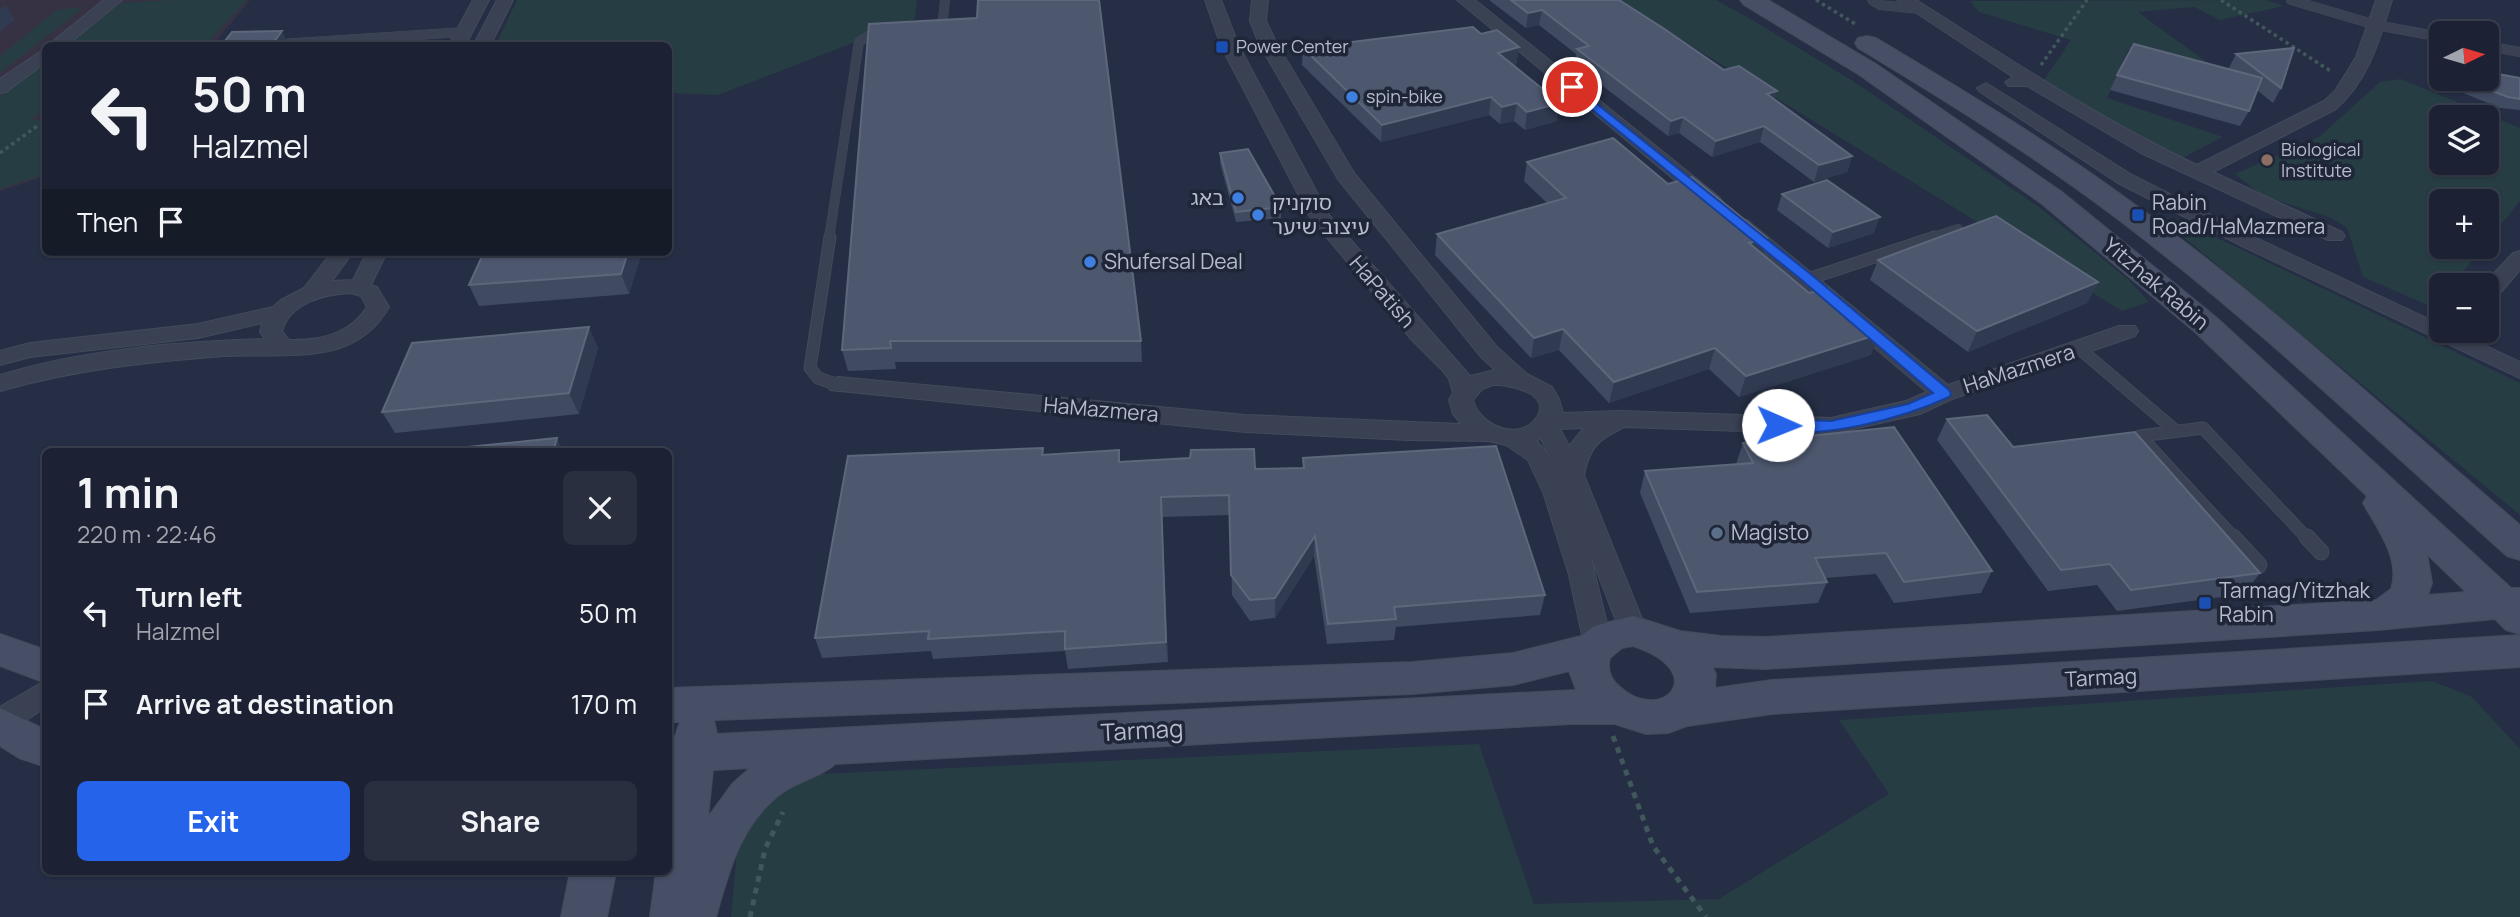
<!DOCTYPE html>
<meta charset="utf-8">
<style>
:root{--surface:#1c2233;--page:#292f3f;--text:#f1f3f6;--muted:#a0a4ac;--line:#3a3f4e;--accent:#2563eb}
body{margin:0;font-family:Manrope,"Noto Sans Hebrew",sans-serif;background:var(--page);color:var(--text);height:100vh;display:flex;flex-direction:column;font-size:26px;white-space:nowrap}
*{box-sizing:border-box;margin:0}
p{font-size:23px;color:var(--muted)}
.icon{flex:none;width:38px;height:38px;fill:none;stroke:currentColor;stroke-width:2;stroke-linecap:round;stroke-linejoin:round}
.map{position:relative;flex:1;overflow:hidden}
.side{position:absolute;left:42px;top:448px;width:630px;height:427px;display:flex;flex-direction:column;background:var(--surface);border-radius:10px;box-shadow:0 2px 5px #0004,0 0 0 2px var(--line)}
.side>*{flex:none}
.guide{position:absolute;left:42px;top:42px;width:630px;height:214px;border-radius:10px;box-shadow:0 2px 5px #0004,0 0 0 2px var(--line);background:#1c2233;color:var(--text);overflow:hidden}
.needle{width:46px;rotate:85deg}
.buttons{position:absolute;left:2429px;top:21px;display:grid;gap:14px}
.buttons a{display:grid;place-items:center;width:70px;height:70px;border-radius:10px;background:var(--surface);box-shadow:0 2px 5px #0004,0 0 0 2px var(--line);font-size:35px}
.pin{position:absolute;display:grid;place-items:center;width:60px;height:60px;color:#fff;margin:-30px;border:4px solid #fff;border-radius:50%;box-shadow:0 2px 7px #0007}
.me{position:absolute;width:77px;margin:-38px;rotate:91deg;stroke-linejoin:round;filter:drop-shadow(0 0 5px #0008)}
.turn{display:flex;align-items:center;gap:24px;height:147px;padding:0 35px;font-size:32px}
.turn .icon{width:91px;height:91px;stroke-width:2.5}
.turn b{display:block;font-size:49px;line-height:60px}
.then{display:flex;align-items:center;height:66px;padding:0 35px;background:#0003;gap:14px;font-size:26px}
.round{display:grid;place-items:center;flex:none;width:74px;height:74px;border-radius:10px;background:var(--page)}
.overview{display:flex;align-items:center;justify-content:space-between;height:119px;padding:0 35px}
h1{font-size:42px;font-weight:700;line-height:52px}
.cta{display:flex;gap:14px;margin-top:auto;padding:14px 35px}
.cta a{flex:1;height:80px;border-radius:10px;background:var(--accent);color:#fff;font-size:28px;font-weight:700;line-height:80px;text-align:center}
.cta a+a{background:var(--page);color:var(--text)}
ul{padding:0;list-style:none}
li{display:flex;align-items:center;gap:21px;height:91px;padding:0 35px}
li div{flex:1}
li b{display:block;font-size:26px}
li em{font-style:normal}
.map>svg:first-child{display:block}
.medical{fill:#363243}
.green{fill:#273d44;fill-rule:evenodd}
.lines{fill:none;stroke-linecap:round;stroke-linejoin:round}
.lane-far2-casing{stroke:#434a5c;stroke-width:10}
.lane-far1-casing{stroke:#434a5c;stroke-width:13}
.lane-casing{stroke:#434a5c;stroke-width:17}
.street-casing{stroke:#434a5c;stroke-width:2}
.secondary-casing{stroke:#434a5c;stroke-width:2}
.path-far1{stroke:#40575c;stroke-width:3.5;stroke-dasharray:3.5 3.5;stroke-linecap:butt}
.path{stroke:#40575c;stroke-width:5;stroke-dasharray:6 6;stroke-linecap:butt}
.lane-far2{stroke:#394153;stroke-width:9}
.lane-far1{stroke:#394153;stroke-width:11}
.lane{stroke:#394153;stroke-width:15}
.street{fill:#394153;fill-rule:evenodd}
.secondary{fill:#474f66;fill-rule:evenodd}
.wall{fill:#404b62}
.shaded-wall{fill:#303a51}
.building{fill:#4d576e;stroke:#5d677c;stroke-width:2}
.route{fill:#2563eb;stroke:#184099;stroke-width:2}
.transit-dot{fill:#1a4fb4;stroke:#1e2638;stroke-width:2.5}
.shop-dot{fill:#3f7fe0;stroke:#1e2638;stroke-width:2.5}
.education-dot{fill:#8d6e63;stroke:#1e2638;stroke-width:2.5}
.service-dot{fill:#5c6f8a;stroke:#1e2638;stroke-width:2.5}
.labels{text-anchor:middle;stroke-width:7;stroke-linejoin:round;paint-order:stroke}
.far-poi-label{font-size:18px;fill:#b7bccd;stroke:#1e2638;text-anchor:start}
.poi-label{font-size:21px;fill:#b7bccd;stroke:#1e2638;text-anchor:start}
.street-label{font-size:21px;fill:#b7bccd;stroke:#1e2638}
.near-street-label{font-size:24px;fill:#b7bccd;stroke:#1e2638}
</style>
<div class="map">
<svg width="2520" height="917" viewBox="0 0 2520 917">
<rect width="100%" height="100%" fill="#252e44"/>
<path class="medical" d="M0,0H250L213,45L46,46L45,176L0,191Z"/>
<g class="green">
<path d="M174,0H246L206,45L66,46L121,3Z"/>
<path d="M517,0H917L915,19L718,95L669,93L668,46H495Z"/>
<path d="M1617,0H1716L1754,21L1853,81L2039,207L2129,280L2149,302L2122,311Z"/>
<path d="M2266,0L2284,6L2220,20L2194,7L2138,12L2205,61L2200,70L2128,50L2107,98L2223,137L2180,159L2042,83L2071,40L1979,12L1970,1Z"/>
<path d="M84,7L0,73V56L57,10Z"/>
<path d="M45,61V107L32,120H45V174L0,189V97Z"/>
<path d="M2401,79L2520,128V201L2487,242V201H2441V247H2483L2452,285H2441V298L2432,309L2423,303L2363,277L2347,228L2332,218L2263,196L2235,174L2319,137L2380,82ZM2441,117H2487V163H2441Z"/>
<path d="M2158,216L2182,221L2520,383V515Z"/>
<path d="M2432,681L2472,697L2520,749V917H731L738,840L752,799L796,775L1479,744L1534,904L1719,899L1889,794L1839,720Z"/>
</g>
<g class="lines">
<defs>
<g id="lane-far2">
<path d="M1872,0L1880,5L1920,9"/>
<path d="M2291,0L2376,25L2441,37"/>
<path d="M933,31H938L943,19L945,0"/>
<path d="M249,46L464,32"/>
<path d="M2487,46L2520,52"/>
<path d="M829,238L859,42L870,35L884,34"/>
<path d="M1930,238L1958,229"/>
</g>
<g id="lane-far1">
<path d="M830,237L810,368L818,378L838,385"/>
<path d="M1808,279L1935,237"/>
<path d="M2080,349L2176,431"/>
<path d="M2235,539L2140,436L2203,428L2308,539"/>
</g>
<g id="lane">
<path d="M2233,537L2259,565"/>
<path d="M2307,537L2321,552"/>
</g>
<g id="street">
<path d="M104,0H122L66,46H47Z"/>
<path d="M473,0H489L465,46H448Z"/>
<path d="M497,0H513L490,46H473Z"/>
<path d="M1205,0H1221L1239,46L1329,215L1470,376L1495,370L1481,357L1338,179L1259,44L1250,21L1252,0H1268L1266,21L1277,44L1354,173L1497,347L1527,374L1552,387L1559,399L1563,413L1620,411L1831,418L1906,401L1927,392L1733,228L1730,224L1733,220H1747L1948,385L2119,326H2135L2138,331L2135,336L1952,399L1920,414L1831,434L1624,427C1598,440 1590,446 1584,475L1647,631L1643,639L1633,642L1623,639L1590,554L1612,644L1608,652L1598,655L1588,652L1584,644L1569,575L1543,492L1528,460L1506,445L1488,441L1408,440L1245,432L830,390L826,385L830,380L838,377L1245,415L1461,424L1453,414L1449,400L1453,393L1449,379L1442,370L1411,339L1310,217L1221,46ZM1493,385C1508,384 1552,393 1537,417C1521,442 1480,427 1473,400L1482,389ZM1584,428L1569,446L1560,429ZM1541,439L1550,457L1536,440Z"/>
<path d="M1457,0H1475L1719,197L1722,201L1719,205H1705Z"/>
<path d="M1897,0H1916C2008,58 2099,119 2197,165L2324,101L2335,91L2356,57L2376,0H2392C2379,41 2369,79 2336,109L2213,172L2342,232L2345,236L2342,240H2328L2141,153L2027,86H2008L2005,82L2013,77Z"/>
<path d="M46,48V62L6,92L0,93V79Z"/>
<path d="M1986,83L2132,175L2258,239L2441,325V331H2454L2520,362V378L2244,247L2118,183L1980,92L1977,88Z"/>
<path d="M2520,251V270L2495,299L2487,301V285H2483L2513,253Z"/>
<path d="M332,252H353L332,281L353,280L367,252H387L371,285L377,287L389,307C377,328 360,342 337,349C301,359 262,354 225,356C145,362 79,369 0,391V375C85,349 177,342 265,339L260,332L262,323L198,338L30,357L0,365V351L30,343L198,324L273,307L281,300L304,288ZM351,293L361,296L367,307C350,334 319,341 289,340L282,331C290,303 324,294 351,293Z"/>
<path d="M46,680V707L10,731L0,734V707Z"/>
</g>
<g id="secondary">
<path d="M1740,0H1768L1876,64L2062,192L2217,318L2511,588H2520V634L2506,630L2495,619L2378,630L1766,669L1712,667L1716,674L1715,688L1772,680L2520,635V667L1772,714L1687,726L1668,733L1646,734L1615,724H1572L835,764C825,775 796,782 782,793C741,823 729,871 716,917H650L656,872H668V736H675L680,722H668V688L1413,662L1513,653L1581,636L1594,626L1633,616L1680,631L1721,636L1766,637L2376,600L2391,589C2401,559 2377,528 2363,503L2367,496L2195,332L2042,204L1858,74L1744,5ZM2427,554L2466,592L2428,595L2432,583ZM1633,646C1712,672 1662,725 1620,687C1610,679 1607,670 1610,658L1622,648ZM1569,671L1576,690L717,734L714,720L1413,694L1513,685ZM750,768L732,784L708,817L713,770Z"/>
<path d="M1867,36L1876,38C1963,90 2051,143 2134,204C2269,302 2393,416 2520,525V560L2507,556C2378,441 2253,321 2115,217C2033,155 1946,101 1858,48L1855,43L1858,38Z"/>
<path d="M0,634L46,650V683L0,666Z"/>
<path d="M0,708L46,730V767L19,758L0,746Z"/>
<path d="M570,872H616L607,917H561Z"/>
</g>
</defs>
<use href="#lane-far2" class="lane-far2-casing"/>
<use href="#lane-far1" class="lane-far1-casing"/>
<use href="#lane" class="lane-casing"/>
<use href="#street" class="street-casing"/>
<use href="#secondary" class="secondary-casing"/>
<g class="path-far1">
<path d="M1816,0L1857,25"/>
<path d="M2221,0L2332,72"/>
<path d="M2041,65L2087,0"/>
<path d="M0,153L40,124"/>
</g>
<g class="path">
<path d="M1613,736L1653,846L1706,917"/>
<path d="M750,917L765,849L783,812"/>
</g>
<use href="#lane-far2" class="lane-far2"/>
<use href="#lane-far1" class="lane-far1"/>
<use href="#lane" class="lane"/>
<use href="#street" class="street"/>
<use href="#secondary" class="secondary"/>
</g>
<g class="wall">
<path d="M1489,0H1619L1724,70L1774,99L1852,156L1847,172L1814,182L1760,142L1712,157L1679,133L1668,136L1574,64L1576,54L1539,25L1526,28Z"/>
<path d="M869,24L1141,341L1142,362H895L896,369L848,371L842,350Z"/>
<path d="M1481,34L1519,47L1516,65H1513L1557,121L1525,130L1514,121L1500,124L1489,115L1381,142L1302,65L1303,48Z"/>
<path d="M2236,54L2281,88L2273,103L2257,90L2249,111L2240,126L2110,90L2117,75L2230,69L2229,68Z"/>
<path d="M2520,78V110L2500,108L2446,86L2448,79Z"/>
<path d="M1220,153L1281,207V218L1236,222L1220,163Z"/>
<path d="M1527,162L1668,184L1767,238L1762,254L1871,355L1739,397L1709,369L1609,403L1559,350L1531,358L1435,255L1437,234L1547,203L1524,181Z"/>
<path d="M1782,194L1874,233L1828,248L1777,210Z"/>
<path d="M484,252H642L629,294L479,306L469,285Z"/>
<path d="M1878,260L2098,282L2087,303L1968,352L1870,280Z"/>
<path d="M598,348L579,414L395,433L382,412Z"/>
<path d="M1947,419L2013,447L2260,573L2244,594L2117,611L2097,585L2048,591L1937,440Z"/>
<path d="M1743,443L1992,571L1981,593L1894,603L1876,574L1825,578L1827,582L1818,603L1690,613L1640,493L1645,471L1736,464Z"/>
<path d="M1043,448L1044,454L1119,450L1120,462L1255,469L1303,468V458L1545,595L1540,615L1396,627L1394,640L1327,644L1314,556L1275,618L1250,621L1232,595L1230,515L1162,517L1168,662L1068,669L1065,651L933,659L931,651L822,658L815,638Z"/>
</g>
<g class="shaded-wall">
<path d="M6,5L15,20L0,32V9Z"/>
<path d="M1542,10L1539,25L1526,28L1528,13Z"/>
<path d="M282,31L289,46H271Z"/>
<path d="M1519,47L1516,65L1496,70L1498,53Z"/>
<path d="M1777,91L1772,106L1767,94Z"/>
<path d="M1491,97L1489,115L1381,142L1382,125Z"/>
<path d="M1517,103L1514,121L1500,124L1502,107Z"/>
<path d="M1560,103L1557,121L1525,130L1527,112Z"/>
<path d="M1683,117L1679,133L1668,136L1671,121Z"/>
<path d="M1764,126L1760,142L1712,157L1716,141Z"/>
<path d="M668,142L673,155L668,170Z"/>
<path d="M1852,156L1847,172L1814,182L1819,165Z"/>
<path d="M1880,217L1874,233L1828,248L1833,232Z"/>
<path d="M1767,238L1761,258L1749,243Z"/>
<path d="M628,252H642L629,294L621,274Z"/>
<path d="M2098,282L2087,303L1968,352L1977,331Z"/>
<path d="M589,327L598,348L579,414L569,393Z"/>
<path d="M1563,329L1559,350L1531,358L1534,338Z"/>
<path d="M1879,334L1871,355L1739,397L1746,376Z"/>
<path d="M1715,348L1709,369L1609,403L1614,382Z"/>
<path d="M557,438L563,452H553Z"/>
<path d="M1161,497L1162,517L1168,662L1166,642Z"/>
<path d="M1315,536L1314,556L1275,618V598Z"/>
</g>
<g class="building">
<path d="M978,0H1099L1141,341H890L891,348L842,350L869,24L977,18Z"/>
<path d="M1511,0H1619L1663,28L1724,70L1739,66L1777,91L1767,94L1852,156L1819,165L1764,126L1716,141L1683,117L1671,121L1577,49L1589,46L1542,10L1528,13Z"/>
<path d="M1473,27L1481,34L1497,30L1519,47L1498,53L1560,103L1527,112L1517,103L1502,107L1491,97L1382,125L1303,48Z"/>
<path d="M282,31L271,46H221L232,32Z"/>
<path d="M2134,44L2262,78L2249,111L2117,75Z"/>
<path d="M2294,48L2281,88L2236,54Z"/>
<path d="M2487,72L2520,78V99L2508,97L2461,79H2487Z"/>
<path d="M1613,138L1668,184L1692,177L1767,238L1749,243L1809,293L1828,288L1879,334L1746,376L1715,348L1614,382L1563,329L1534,338L1437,234L1566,198L1527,162Z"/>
<path d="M1248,149L1281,207L1236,212L1220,153Z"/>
<path d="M1827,180L1880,217L1833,232L1782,194Z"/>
<path d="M1996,216L2098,282L1977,331L1878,260Z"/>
<path d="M484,252H628L621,274L469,285Z"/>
<path d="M589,327L569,393L382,412L412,343Z"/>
<path d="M1987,415L2013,447L2135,432L2260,573L2131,590L2110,564L2061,570L1947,419Z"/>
<path d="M1894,427L1992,571L1904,582L1886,553L1815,558L1827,582L1697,592L1645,471L1753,463L1743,443Z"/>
<path d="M557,438L553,452H429V451Z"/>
<path d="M1496,446L1545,595L1394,607L1396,619L1328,624L1315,536L1275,598L1250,600L1231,575L1229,495L1161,497L1166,642L1065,649V631L928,639L929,631L815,638L848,456L1043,448L1042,455L1119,450V462L1190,458L1191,450L1254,449L1255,469L1304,468L1303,458Z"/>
</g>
<path class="route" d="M1572,84L1813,276L1949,390L1951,394L1949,397C1905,417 1820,442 1772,428L1770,425L1772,421L1778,419L1831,421L1908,404L1933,393L1804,282L1568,90L1567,87Z"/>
<g class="transit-dot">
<rect x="1215" y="40" width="14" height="14" rx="3.5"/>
<rect x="2131" y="208" width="14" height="14" rx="3.5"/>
<rect x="2198" y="596" width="14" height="14" rx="3.5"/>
</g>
<g class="shop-dot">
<circle cx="1352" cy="97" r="7"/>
<circle cx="1238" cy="198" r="7"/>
<circle cx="1258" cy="215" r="7"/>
<circle cx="1090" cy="262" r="7"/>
</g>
<circle class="education-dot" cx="2267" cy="160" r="7"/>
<circle class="service-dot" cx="1717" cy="533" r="7"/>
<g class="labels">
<g class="far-poi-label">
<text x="1236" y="53">Power Center</text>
<text x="1366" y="103">spin-bike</text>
<text x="2281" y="156">Biological<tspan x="2281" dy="21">Institute</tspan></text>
</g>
<g class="poi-label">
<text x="1224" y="205" text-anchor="end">באג</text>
<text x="1272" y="210">סוקניק<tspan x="1272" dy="24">עיצוב שיער</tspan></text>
<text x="2152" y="210">Rabin<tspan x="2152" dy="24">Road/HaMazmera</tspan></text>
<text x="1104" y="269">Shufersal Deal</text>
<text x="1731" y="540">Magisto</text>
<text x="2219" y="598">Tarmag/Yitzhak<tspan x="2219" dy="24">Rabin</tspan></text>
</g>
<g class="street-label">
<text transform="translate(2156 284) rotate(40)" y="7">Yitzhak Rabin</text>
<text transform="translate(1382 292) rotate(49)" y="7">HaPatish</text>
<text transform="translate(2019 369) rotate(-18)" y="7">HaMazmera</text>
<text transform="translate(1101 410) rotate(5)" y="7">HaMazmera</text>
<text transform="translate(2101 678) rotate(-3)" y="7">Tarmag</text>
</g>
<g class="near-street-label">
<text transform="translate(1142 731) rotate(-3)" y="8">Tarmag</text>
</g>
</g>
</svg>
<div class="buttons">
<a><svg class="needle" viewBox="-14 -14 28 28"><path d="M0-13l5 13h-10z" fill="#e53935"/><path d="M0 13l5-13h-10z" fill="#a0a4ac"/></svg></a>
<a><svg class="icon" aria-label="layers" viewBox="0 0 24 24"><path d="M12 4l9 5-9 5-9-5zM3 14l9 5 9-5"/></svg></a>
<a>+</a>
<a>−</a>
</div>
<div class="pin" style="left:1572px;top:87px;background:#d93025"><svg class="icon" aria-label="arrive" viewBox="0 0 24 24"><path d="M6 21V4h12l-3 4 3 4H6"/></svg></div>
<svg class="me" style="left:1778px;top:425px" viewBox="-20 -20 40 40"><circle r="19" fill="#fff"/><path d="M0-13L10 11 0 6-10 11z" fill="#2563eb"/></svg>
<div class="guide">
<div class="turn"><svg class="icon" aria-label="left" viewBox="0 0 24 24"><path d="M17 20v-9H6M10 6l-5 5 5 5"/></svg><div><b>50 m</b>HaIzmel</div></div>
<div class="then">Then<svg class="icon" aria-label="arrive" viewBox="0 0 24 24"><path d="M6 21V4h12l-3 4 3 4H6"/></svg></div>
</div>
<section class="side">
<div class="overview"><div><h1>1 min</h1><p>220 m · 22:46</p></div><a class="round"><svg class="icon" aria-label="close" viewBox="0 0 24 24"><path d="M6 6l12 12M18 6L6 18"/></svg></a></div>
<ul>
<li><svg class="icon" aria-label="left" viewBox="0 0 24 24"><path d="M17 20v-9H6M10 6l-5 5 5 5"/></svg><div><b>Turn left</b><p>HaIzmel</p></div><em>50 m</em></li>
<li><svg class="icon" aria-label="arrive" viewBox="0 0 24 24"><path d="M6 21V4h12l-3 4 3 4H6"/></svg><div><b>Arrive at destination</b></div><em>170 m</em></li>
</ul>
<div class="cta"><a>Exit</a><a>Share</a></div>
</section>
</div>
